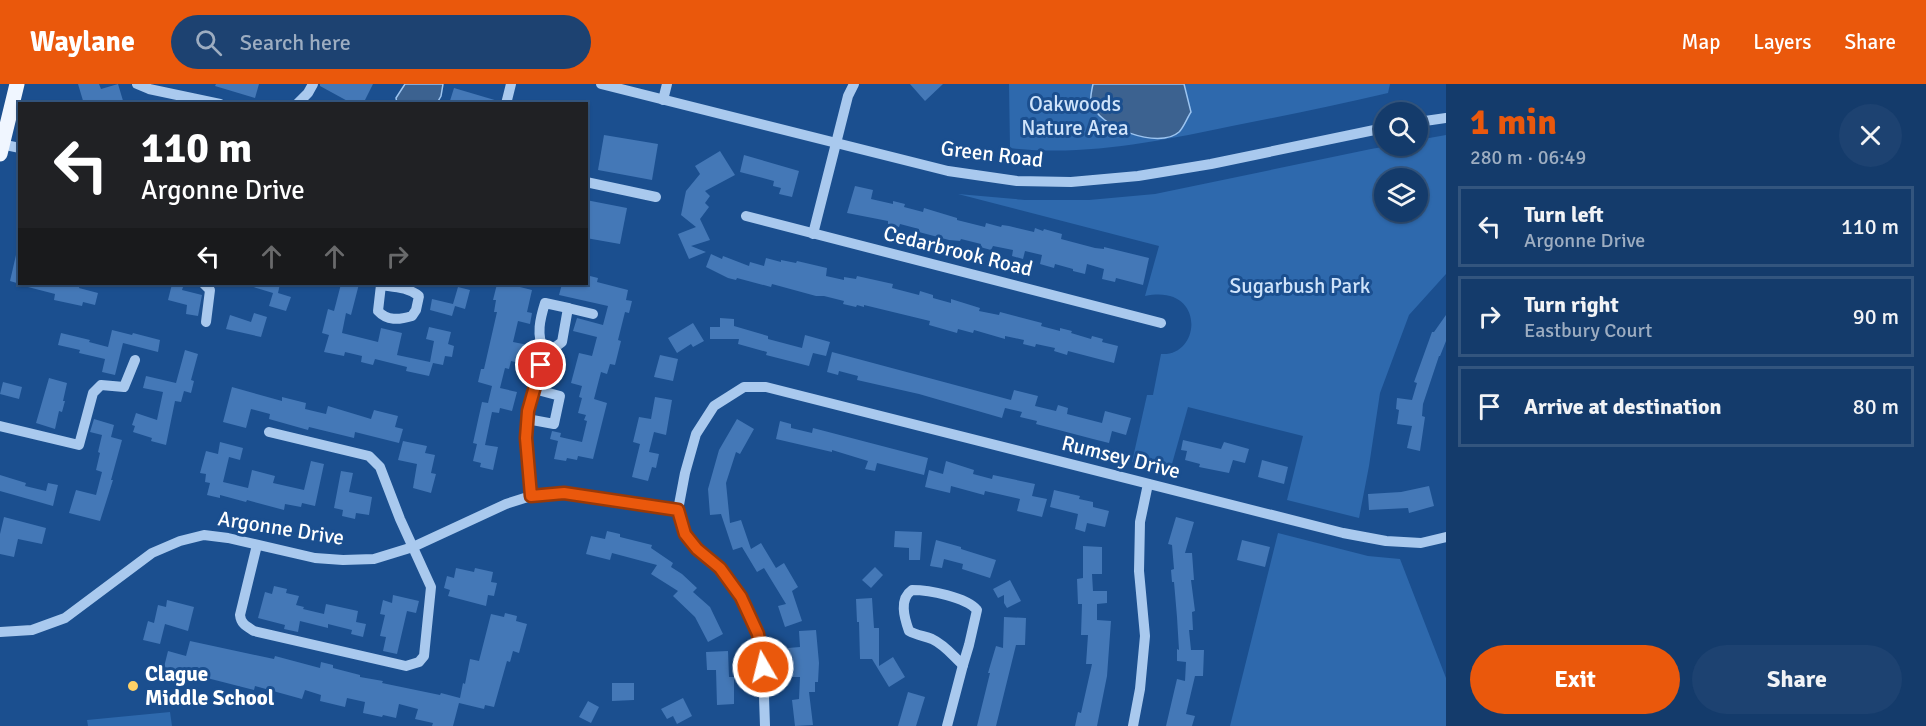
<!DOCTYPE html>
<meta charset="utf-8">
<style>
:root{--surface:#143b6b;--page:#1d4271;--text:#f1f3f6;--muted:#9dadc1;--line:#33557e;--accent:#ea580c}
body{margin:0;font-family:Signika,sans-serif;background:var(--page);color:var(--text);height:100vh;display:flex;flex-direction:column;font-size:22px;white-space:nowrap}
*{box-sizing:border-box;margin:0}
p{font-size:20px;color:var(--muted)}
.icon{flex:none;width:33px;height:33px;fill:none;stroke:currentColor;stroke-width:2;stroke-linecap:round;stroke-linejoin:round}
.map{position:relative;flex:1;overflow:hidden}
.panel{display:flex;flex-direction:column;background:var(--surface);width:480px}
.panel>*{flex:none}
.banner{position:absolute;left:18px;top:18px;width:570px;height:183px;border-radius:0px;box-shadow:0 2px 4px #0004,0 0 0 2px var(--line);background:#202124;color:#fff;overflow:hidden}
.controls{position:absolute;left:1374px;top:18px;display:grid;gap:12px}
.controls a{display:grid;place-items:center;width:54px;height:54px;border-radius:50%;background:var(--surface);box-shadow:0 2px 4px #0004,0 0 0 2px var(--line);font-size:30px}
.pin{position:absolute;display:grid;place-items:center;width:51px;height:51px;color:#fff;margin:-26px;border:3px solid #fff;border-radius:50%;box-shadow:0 2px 6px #0007}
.me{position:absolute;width:66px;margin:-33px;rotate:352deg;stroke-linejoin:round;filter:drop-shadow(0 0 4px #0008)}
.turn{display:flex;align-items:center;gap:21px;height:126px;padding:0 24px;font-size:27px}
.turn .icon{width:78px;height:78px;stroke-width:2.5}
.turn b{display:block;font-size:42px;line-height:51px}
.lanes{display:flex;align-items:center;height:57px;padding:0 24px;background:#0003;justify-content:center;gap:30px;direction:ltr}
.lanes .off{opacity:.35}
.round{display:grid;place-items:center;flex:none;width:63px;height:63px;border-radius:32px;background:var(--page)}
.summary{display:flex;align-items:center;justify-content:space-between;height:102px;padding:0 24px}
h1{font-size:36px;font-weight:800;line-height:45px;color:var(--accent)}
.cta{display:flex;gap:12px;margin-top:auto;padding:12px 24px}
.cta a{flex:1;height:69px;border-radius:36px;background:var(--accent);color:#fff;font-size:24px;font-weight:800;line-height:69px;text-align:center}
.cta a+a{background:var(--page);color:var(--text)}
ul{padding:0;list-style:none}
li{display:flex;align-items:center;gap:18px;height:81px;margin:0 12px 9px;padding:0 12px;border:3px solid var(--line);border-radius:0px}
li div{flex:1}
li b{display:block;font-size:22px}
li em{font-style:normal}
header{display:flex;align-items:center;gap:36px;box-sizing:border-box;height:84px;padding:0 30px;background:var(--accent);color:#fff}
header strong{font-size:28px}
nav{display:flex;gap:33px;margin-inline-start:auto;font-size:21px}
.search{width:420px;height:54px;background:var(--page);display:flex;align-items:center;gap:15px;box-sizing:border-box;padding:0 21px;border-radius:33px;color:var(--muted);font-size:22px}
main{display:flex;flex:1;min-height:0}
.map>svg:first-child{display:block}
.green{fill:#2e69ad;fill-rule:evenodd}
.water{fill:#3c6290;stroke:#9cc4f0;stroke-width:1.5}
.building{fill:#4478b7}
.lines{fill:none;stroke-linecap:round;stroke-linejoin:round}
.minor{stroke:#a9c9ee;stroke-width:10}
.major{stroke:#f0f6ff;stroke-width:15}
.route-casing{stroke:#983908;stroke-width:15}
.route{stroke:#ea580c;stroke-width:10}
.poi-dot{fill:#ffd166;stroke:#1b4f8f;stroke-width:2}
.labels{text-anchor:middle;stroke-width:6;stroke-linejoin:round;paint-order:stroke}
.park-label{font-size:21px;fill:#cfe3fa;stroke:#1b4f8f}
.street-label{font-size:21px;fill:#fff;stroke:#1b4f8f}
.poi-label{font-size:21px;font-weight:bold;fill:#fff;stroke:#1b4f8f;text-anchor:start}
</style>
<header>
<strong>Waylane</strong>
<div class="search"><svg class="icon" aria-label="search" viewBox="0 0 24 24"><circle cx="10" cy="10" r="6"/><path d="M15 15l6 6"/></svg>Search here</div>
<nav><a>Map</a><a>Layers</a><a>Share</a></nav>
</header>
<main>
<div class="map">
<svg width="1446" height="642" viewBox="0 0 1446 642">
<rect width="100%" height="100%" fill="#1b4f8f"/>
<g class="green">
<path d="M1009,0H1390L1388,9C1336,21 1284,32 1232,42C1160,57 1083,73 1010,64Z"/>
<path d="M1446,51V190L1409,231L1380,309L1369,382L1359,434L1287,416L1303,352L1188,323L1170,387L1132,378L1147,311H1153L1161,270C1202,273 1206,199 1145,212L1159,162L958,110L1025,116H1089L1155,110L1371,65L1388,62H1418V56ZM1384,94H1418V128H1384Z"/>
<path d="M1278,449L1368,472L1400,475L1446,594V642H1230Z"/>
<path d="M170,628L172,642H88L87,636Z"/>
</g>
<g class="water">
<path d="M405,0H443L441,12L437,19H397L396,14Z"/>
<path d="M1093,0H1184L1191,28C1187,34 1184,43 1179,48C1159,66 1097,43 1091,18C1090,13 1092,5 1093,0Z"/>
</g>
<g class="building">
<path d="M78,0H99L101,5L118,0L124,20H84Z"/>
<path d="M216,0H259L255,14L215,2Z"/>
<path d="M320,0H373L363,20H353L320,2Z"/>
<path d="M910,0H943L925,17Z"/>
<path d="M454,4L498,17V20H449Z"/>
<path d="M604,51L658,60L652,96L598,86Z"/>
<path d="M720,67L735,91L705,107L710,112L705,119L709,123L700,135L710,156L691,162L706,168L689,175L678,150L696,143L681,131L686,107L700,90L695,82Z"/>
<path d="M744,71L799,87L792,113L779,110L781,104L773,102L774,97L740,88Z"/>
<path d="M855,102L873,106L871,115L893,120V117L905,120L904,123L923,128L924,124L957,134V136L985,143L986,139L1001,143L1002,141L1009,142L1034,148L1035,144L1043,147L1044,145L1062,150L1061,155L1095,164L1104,165V163L1149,174L1143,201L1116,194L1115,198L1102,195L1104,185L1087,180L1085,190L1073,187V185L1055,180L1054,184L1040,180L1042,171L1025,167L1023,175L1012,172L1013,166L993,162L991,166L980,163L981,160L961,155L960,157L949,156L919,148V145L900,140L899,143L888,140V137L847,129Z"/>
<path d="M586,116L627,124L620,160L586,154Z"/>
<path d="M711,170L722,175L723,172L749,182L750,178L764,182L766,174L781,178V176L796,179L797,177L827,184L826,192L844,196V193L856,195L857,192L893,200L892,204L919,211L920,207L933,211V214L951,219V215L980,224L979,227L999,231L1000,228L1042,239L1041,242L1060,247V244L1072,247L1071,249L1091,255L1092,252L1103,255L1102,258L1118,262L1114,279L1068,267L1067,271L1054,267L1055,264L1036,260L1035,263L1023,260L1024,256L1005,252V255L974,246L973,249L958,245L957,249L929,241L930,237L864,221V223L857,221L856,223L843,220L844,217L824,212H816L772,200L771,203L737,194L736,196L728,194L706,183Z"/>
<path d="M16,171H20V200L10,197Z"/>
<path d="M586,191L598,194L597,198L628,206L626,216L632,217L629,229L625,228L618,256L621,257L615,281L610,280L607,290L601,288L594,315L607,319L593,375L578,372L577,376L567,374L566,377L554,375L558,357L550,355L552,347L561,349L560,353L582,358L587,337L584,336L586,331L578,329L582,314L579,313L582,302L571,299L579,269L592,272L597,253L573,247L577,234L603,241L608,222L559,211L562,200H586Z"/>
<path d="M28,200H80L79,204L98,209L95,221L83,218L82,222L54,216L55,210L28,203Z"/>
<path d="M172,200H184L182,206L202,211L198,232L186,230L187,221L168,216Z"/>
<path d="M250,200H280L278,209L291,213L286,227L269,222L273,209L250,202Z"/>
<path d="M341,200H359L351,231L346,229L342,249L378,258L381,244L402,249L397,271L430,278L434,257L426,255L429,243L451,248L448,260L454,262L452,273L445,272L443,281L433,279L429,292L406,287L407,283L375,275L373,281L361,278L362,272L345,268L344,272L324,268L329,251L322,249L328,225L334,227Z"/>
<path d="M497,200H521L520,203L532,206L527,228L532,229L530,240L518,237L513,258L528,261L523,280L511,277L509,285L505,284L500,304L517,308L512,327L500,324L499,329L492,328L485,361L498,363L493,386L480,383L481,379L473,377L477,360L473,359L482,318L488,319L492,302L478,298L481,285H484L497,228H494L496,216H493Z"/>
<path d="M458,203L470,206L465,225L455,222L452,232L430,226L432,215L453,220Z"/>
<path d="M254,229L267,233L261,253L226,245L230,231L251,238Z"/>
<path d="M1446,231V257L1440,272H1439L1423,320L1422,332L1425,333L1420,367L1407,364L1412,342L1397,340L1399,326L1396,325L1397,314L1412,316L1417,299L1414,298L1432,248H1434Z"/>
<path d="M720,234L734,235V242L768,252V255L802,264L805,251L830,258L826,272L813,269L809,282L766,271L767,268L738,260L739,255H710V243H720Z"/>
<path d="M693,239L704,257L693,263L691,260L677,269L668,254Z"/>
<path d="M112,246L132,251L133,249L160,256L158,268L123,259L115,291L102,288L105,275L79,269L80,266L58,261L61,249L90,256L89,258L108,263Z"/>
<path d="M185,266L198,270L191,296L194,297L191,309L184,307L181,318L175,317L166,361L151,357L152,354L133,348L135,342L132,341L136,329L157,336L163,308L143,304L146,292L176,299Z"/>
<path d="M832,268L1011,316L1014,306L1038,312L1035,322L1056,327L1058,321L1068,324L1067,330L1102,339L1105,327L1131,334L1126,351L1112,347L1109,359L1093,355L1036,340L1037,337L1020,333L1022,328L1005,324L1002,334L919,310L857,296L858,292L839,287L838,291L827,288Z"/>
<path d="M660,271L678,275L673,297L654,293Z"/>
<path d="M49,294L67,299L63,317H65L62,328L59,327L55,345L36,339Z"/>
<path d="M3,298L22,303L19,315L0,310Z"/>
<path d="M232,303L282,317V313L306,319L305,325L326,330L328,322L371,335L374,326L398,332L395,343L403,345L399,359L355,348L354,354L309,343L308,346L269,335L270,330L251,325L246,344L223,338Z"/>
<path d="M655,313L672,316L666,351L654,348L649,368L659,370L656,384L652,383L648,397L632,393L640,360L633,358L639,333L651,335Z"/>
<path d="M94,335L114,341L111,353L122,356L111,396H113L100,437L69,429L76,406L96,411L102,388L96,386L100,369L98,368L102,351L90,348Z"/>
<path d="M737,335L754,345L740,370L736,368L726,399L730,439L741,436L751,465L761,459L776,484L784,479L798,503L792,507L802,537L785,543L778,522L786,520L764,484L757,488L742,463L733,466L721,430L710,431L708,405L719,366Z"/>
<path d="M780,337L791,340V344L812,349L813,344L928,374L924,391L877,379L875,387L865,385L868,377L832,366V368L776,355Z"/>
<path d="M1183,356L1221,365L1224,358L1249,365L1245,379L1233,376L1229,389L1199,383L1200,380L1185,376L1187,367L1181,366Z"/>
<path d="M403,357L427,362L425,369L435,371L431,389L436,390L431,409L413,404L417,380L398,376Z"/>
<path d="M220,358L243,364L240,376L229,373L223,398L248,404L252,386L275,392L273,399L304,406L311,377L324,380L315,422L302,419L301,423L285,420L284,426L247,416L246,418L220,411V414L207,411L210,399L205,398L206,390L200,389L206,367L218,370Z"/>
<path d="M1262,376L1288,383L1284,400L1258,393Z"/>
<path d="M946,377L974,386L973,390L992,395L993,391L1035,400L1032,412L1047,415L1042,433L1017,427L1020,415L985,407L984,411L951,402L950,409L925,403L929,386L943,390Z"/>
<path d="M341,387L353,389L349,408L372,413L369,431L356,429L355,435L342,432L343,426L334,424Z"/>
<path d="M0,391L26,399L25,402L46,407L48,399L58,401L53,422L0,407Z"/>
<path d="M1429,402L1434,422L1409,429L1408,424L1369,426L1368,410L1401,408Z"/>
<path d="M1054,406L1080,412L1079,415L1093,418V423L1109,427L1105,443L1087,439L1085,448L1075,445L1078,430L1050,423Z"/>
<path d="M4,433L46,444L42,460L18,455L14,473L0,470V450Z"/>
<path d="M1176,433L1194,438L1185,469H1192L1194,496H1191L1195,527L1192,528L1193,546H1189L1191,566H1204L1203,592H1195L1186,630L1195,632L1192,642H1166L1177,595L1185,597L1186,578L1177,577V565L1179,566L1177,533L1174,498H1172L1171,486L1174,485L1172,461L1168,460Z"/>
<path d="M607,447L620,450V453L652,461L651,464L673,479L671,483L682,490L697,504L693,508L710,523L723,550L708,558L695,533L673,512L678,507L651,490L657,481L612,469L610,476L586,470L591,452L605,455Z"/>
<path d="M895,447L922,448L920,476H909V464L894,463Z"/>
<path d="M936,456L961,463V465L996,476L990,494L962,485L963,480L944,475L942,484L930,482Z"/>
<path d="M1242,456L1270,463L1265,483L1237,476Z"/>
<path d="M1083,462L1102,463V490H1092L1093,507H1107V519L1097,520V536L1111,537L1107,592L1097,642H1075L1078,628L1081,629L1092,580H1086L1088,551H1081L1082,520H1078L1077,495L1083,494Z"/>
<path d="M875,483L883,491L871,504L862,496Z"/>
<path d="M456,484L474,488L475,484L493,488L491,498L497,499L494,512L488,511L486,522L448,512L450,506L444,504L447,492L454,494Z"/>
<path d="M1010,496L1021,517L1007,524L1004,519V511L998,514L993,505Z"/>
<path d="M274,502L287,505L286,509L299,512L296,521L304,523L303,525L324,530L326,520L358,527L356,538L366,540L363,553L351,550L352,546L328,540V544L300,537L298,548L284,545L285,541L258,534L265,508L272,510Z"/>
<path d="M393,511L419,517L416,529L407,527L397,570L383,567L386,553L380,552L385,531L380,530L383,516L392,519Z"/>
<path d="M872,514L874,544H879V582L893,573L905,593L889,603L872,575H860L859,538H857L856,515Z"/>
<path d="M167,516L194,523L188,547L165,540L160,560L143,556L148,537L154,539L158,521L166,523Z"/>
<path d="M505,529L517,532L516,537L527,540L519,569L513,567L510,578L507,577L494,623L485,621L484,625L459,619L453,642H432L433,639L415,635L418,625L399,620L396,634L383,631L382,633L363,629L365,618L347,614L345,623L320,617L321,611L305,606L302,615L255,602L254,606L164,583L168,567L186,572L190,557L274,575L275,572L320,584L321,578L333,581V584L360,591V593L383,597L382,599L440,611L441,609L460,614L463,599L465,600L470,575L479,577L491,530L504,533Z"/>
<path d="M1004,533L1026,534L1025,561H1016L996,642H977L990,589H988L996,562L1003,564Z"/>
<path d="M816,546L819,579L818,598H815V608H809L813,641L795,642L792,616L799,615L800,593H792L793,575H789L788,564L800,563L799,547Z"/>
<path d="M728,567L729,593H734V620L717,621L716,586H707L706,568Z"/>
<path d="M612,599H634V616L612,617Z"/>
<path d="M908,608L925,613L916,642H898Z"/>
<path d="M683,614L692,632L677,640L673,632L667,635L661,625Z"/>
<path d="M588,617L599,623L591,639L579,633Z"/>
</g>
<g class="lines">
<g class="minor">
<path d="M137,0L149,5L220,20"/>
<path d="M601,0L948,87L1017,97L1071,98L1138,92L1211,80L1384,44"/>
<path d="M663,16L667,0"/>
<path d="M297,20L308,9L313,0"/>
<path d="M506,20L511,0"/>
<path d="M1418,38L1446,34"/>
<path d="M0,60L20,64"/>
<path d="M586,98L656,113"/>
<path d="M746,132L1161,239"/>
<path d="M813,150L848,12L854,0"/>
<path d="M204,200L210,206L206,238"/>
<path d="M381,201C394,203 408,203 419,212L416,226L412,232C399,236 387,237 378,227L381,201V200"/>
<path d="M568,224L593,230"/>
<path d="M527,335L554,340L560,312L534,305"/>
<path d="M0,342L79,361L93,309L101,301L124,303L135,276"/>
<path d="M531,412L526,354L527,335L544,266L554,264L562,258L568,224L545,219C540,235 536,251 544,266"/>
<path d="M257,461L240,531C241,540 246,542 254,547L406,582L419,578L424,572L431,503L400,435L380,383L369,372L269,348"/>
<path d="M912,506C929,506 966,513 977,526L969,561L963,581C953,572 945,561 932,555C924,552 916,551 909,547C904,533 899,515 912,506Z"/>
<path d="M0,548L32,546L65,534L152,469L180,457L204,451L228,454L315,474L343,476L374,475L413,463L506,420L531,412L564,409L678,426"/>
<path d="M765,642L763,583L758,550L741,513L720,485L697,465L685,450L678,426L685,389L696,350L714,322L744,303H766L1343,449L1386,457L1421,459L1446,453"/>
<path d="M947,642L963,581"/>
<path d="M1133,642L1140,605L1145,552L1139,487L1140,438L1148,400"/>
</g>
<path class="major" d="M0,70L17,0"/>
</g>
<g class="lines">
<defs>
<path id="route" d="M541,281L528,327L526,354L531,412L564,409L678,426L685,450L697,465L720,484L741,513L758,550L763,583"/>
</defs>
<use href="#route" class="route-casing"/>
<use href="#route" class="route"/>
</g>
<circle class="poi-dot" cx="133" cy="602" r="6"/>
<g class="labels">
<g class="park-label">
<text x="1075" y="27">Oakwoods<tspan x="1075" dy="24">Nature Area</tspan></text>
<text x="1300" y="209">Sugarbush Park</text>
</g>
<g class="street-label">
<text transform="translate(992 70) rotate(7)" y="7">Green Road</text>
<text transform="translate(958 167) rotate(14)" y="7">Cedarbrook Road</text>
<text transform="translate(1121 373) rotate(14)" y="7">Rumsey Drive</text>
<text transform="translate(281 444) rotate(9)" y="7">Argonne Drive</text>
</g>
<g class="poi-label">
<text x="145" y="597">Clague<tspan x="145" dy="24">Middle School</tspan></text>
</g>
</g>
</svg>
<div class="controls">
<a><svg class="icon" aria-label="search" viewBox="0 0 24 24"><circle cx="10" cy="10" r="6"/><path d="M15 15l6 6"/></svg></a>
<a><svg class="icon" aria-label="layers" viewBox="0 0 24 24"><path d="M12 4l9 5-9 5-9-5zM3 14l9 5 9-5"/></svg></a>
</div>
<div class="pin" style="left:541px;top:281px;background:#d93025"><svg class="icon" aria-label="arrive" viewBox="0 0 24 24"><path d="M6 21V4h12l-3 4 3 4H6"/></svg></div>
<svg class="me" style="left:763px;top:583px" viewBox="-20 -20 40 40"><circle r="17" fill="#ea580c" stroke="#fff" stroke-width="3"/><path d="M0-11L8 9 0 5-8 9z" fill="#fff"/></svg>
<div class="banner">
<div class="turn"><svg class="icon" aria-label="left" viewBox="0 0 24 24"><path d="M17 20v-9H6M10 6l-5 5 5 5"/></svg><div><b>110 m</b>Argonne Drive</div></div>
<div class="lanes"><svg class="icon" aria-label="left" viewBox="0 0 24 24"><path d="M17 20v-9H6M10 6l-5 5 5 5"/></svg><svg class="icon off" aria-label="ahead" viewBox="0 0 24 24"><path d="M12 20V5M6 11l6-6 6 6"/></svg><svg class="icon off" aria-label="ahead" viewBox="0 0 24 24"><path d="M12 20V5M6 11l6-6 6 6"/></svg><svg class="icon off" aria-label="right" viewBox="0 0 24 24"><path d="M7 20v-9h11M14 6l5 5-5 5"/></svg></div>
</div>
</div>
<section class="panel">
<div class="summary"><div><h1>1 min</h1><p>280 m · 06:49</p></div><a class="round"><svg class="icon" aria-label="close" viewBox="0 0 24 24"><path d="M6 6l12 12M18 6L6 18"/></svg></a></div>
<ul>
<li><svg class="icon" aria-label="left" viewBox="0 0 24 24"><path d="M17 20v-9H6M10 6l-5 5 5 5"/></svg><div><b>Turn left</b><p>Argonne Drive</p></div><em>110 m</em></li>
<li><svg class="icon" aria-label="right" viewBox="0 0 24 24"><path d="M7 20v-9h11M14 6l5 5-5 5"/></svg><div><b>Turn right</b><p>Eastbury Court</p></div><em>90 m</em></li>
<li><svg class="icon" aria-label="arrive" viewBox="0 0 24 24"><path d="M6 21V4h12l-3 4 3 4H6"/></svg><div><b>Arrive at destination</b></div><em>80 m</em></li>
</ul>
<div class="cta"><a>Exit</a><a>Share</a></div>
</section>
</main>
